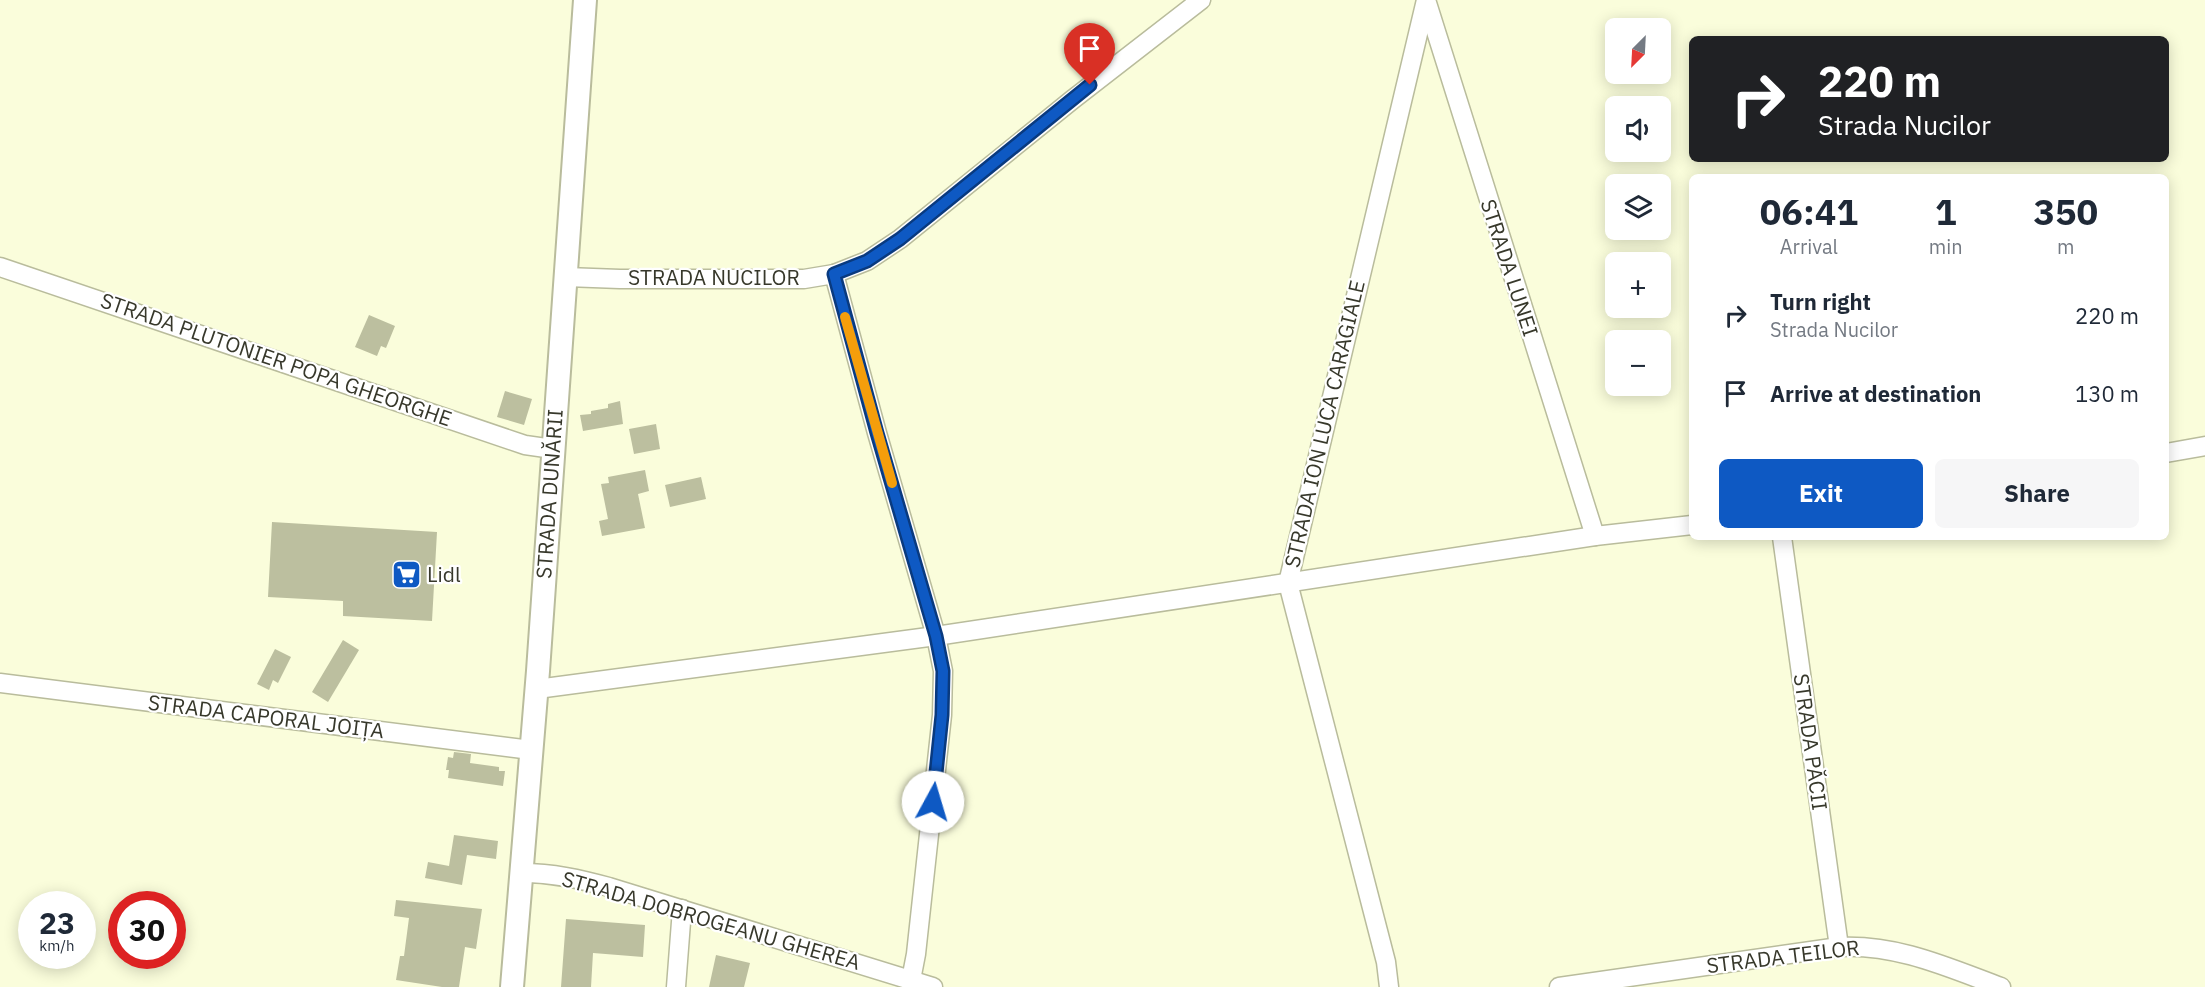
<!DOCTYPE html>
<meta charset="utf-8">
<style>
:root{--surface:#fff;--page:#f6f6f7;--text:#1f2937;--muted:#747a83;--accent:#0e59c3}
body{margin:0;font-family:"IBM Plex Sans",sans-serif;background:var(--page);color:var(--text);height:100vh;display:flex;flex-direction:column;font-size:22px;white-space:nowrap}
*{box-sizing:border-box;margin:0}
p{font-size:20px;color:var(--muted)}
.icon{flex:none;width:33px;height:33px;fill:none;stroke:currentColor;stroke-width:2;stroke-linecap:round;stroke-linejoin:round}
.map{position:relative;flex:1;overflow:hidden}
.drawer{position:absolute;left:1689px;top:174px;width:480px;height:366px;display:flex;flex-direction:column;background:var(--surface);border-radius:9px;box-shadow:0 3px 15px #0003}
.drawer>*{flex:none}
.top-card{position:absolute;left:1689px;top:36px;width:480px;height:126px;border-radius:9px;box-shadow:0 3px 15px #0003;background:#202124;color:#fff;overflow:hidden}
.needle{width:39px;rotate:204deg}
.tools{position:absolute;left:1605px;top:18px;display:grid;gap:12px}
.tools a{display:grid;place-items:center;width:66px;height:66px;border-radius:9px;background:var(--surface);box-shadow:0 3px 15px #0003;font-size:30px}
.speed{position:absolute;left:18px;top:891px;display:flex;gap:12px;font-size:30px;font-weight:700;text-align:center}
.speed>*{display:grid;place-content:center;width:78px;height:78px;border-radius:50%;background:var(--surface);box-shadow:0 3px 15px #0003;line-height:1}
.speed small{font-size:15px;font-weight:400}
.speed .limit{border:9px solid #d22;background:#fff;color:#111}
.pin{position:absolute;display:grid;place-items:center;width:51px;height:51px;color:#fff;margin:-62px -26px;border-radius:50% 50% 50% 0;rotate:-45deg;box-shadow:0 0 6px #0007}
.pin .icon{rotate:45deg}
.me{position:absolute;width:66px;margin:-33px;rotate:6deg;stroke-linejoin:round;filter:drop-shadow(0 0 4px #0008)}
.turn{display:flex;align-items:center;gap:21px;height:126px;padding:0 30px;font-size:27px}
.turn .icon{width:78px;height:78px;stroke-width:2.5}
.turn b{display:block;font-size:42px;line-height:51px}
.eta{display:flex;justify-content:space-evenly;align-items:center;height:102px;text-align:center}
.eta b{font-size:36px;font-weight:800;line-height:42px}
.action{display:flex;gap:12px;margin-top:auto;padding:12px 30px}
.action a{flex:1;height:69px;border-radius:9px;background:var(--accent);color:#fff;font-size:24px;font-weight:800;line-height:69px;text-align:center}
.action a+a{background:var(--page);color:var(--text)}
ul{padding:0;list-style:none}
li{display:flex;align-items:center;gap:18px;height:78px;padding:0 30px}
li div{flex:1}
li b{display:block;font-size:22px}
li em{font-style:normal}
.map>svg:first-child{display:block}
.building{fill:#bcbf9f}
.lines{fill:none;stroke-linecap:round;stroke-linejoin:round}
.minor-casing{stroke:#b9bc9c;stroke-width:21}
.major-casing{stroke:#b9bc9c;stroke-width:26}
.minor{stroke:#fff;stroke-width:18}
.major{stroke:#fff;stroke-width:22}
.route-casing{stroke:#093a7f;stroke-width:15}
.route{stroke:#0e59c3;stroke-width:10}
.slow{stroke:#f59e0b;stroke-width:10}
.labels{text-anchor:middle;stroke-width:4.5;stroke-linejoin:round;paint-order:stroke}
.street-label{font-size:21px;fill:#37382b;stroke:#fff}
.poi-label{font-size:21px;fill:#37382b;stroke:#fff;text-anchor:start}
</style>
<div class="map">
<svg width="2205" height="987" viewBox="0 0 2205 987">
<rect width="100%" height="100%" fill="#fafddb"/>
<g class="building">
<path d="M369,315L395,326L386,348L381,346L377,356L355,347Z"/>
<path d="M505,391L532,399L524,425L497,417Z"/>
<path d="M620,401L623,424L583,431L580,415L591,414V411L608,408V404Z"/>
<path d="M656,424L660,449L634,454L629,429Z"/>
<path d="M645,470L649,491L638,494L645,528L602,536L599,521L608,519L601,484L609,483L608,477Z"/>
<path d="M701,477L706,499L670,507L665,485Z"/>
<path d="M272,522L437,532L432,621L343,616V601L268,597Z"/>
<path d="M343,640L359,650L328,702L312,692Z"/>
<path d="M275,649L291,657L278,683L273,680L269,690L257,684Z"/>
<path d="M454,752L471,754L470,763L499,767V771H505L503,786L448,778L449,770H446L448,757L453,758Z"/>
<path d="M454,835L498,841L496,859L467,855L462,885L425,878L428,862L449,866Z"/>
<path d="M396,900L482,909L476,949L465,947L459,987H442L396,980L400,956H404L409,918L394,916Z"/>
<path d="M566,919L645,925L643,957L593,953L591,987H561Z"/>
<path d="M716,955L750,963L744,987H709Z"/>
</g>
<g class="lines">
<defs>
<g id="minor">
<path d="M1427,3L1595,536"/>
<path d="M0,267L525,445L553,449"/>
<path d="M834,274L877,433L936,636L943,671L942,715L916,954L911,980"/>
<path d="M566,277L620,279H804L834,274L867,261L900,239L1072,100L1201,0"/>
<path d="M2166,453L2205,446"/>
<path d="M1782,537L1839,947"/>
<path d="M0,683L531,750"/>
<path d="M537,689L936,636L1595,536L1692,525"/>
<path d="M522,873C553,873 580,879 609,887L933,987"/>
<path d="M676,987L682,909"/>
<path d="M1389,987L1386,962L1288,583L1426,0"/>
<path d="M1559,987L1839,947C1897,944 1947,967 2001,987"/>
</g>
<path id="major" d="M512,987L538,671L585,0"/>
</defs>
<use href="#minor" class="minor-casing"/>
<use href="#major" class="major-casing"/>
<use href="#minor" class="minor"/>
<use href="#major" class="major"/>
</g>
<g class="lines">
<defs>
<path id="route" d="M933,802L942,715L943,671L936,636L877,433L834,274L867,261L900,239L1090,85"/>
</defs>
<use href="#route" class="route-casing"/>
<use href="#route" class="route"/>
<path class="slow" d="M845,317L892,483"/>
</g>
<defs>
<symbol id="supermarket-square" viewBox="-11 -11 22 22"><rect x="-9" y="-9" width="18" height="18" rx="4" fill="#0e59c3" stroke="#fff"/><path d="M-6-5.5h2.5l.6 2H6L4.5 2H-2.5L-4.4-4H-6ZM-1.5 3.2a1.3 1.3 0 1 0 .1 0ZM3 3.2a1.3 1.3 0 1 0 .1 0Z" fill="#fff"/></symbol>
</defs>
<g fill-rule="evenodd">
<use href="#supermarket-square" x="390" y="558" width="33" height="33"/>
</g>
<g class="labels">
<g class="street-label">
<text transform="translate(1509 268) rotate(72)" y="7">STRADA LUNEI</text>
<text x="714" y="285">STRADA NUCILOR</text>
<text transform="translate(276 360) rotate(19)" y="7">STRADA PLUTONIER POPA GHEORGHE</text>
<text transform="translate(1325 424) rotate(-77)" y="7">STRADA ION LUCA CARAGIALE</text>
<text transform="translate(550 494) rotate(-86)" y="7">STRADA DUNĂRII</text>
<text transform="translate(266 717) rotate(7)" y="7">STRADA CAPORAL JOIȚA</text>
<text transform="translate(1810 742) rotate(82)" y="7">STRADA PĂCII</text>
<text transform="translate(711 921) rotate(16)" y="7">STRADA DOBROGEANU GHEREA</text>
<text transform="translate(1783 957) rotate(-7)" y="7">STRADA TEILOR</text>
</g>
<g class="poi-label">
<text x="427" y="582">Lidl</text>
</g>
</g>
</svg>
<div class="tools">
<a><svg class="needle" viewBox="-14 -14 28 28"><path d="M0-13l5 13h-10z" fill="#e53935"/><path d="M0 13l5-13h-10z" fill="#747a83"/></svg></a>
<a><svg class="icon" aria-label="sound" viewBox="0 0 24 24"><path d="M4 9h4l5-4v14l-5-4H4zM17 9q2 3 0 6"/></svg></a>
<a><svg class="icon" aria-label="layers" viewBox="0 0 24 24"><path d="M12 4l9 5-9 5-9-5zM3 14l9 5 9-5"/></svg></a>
<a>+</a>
<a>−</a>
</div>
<div class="speed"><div>23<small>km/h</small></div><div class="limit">30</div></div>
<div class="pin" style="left:1090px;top:85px;background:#d93025"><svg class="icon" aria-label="arrive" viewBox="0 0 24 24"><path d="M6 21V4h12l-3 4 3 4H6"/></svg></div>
<svg class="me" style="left:933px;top:802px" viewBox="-20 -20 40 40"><circle r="19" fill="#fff"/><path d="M0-13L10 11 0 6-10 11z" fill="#0e59c3"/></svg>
<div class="top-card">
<div class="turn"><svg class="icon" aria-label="right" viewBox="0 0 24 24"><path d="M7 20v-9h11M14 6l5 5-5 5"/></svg><div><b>220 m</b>Strada Nucilor</div></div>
</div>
<section class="drawer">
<div class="eta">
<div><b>06:41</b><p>Arrival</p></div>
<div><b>1</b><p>min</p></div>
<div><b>350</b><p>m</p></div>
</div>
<ul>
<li><svg class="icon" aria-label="right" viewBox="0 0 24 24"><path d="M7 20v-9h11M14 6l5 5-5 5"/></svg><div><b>Turn right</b><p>Strada Nucilor</p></div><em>220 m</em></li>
<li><svg class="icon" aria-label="arrive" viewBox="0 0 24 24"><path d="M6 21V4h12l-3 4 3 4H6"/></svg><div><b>Arrive at destination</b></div><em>130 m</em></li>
</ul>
<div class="action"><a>Exit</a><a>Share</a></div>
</section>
</div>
